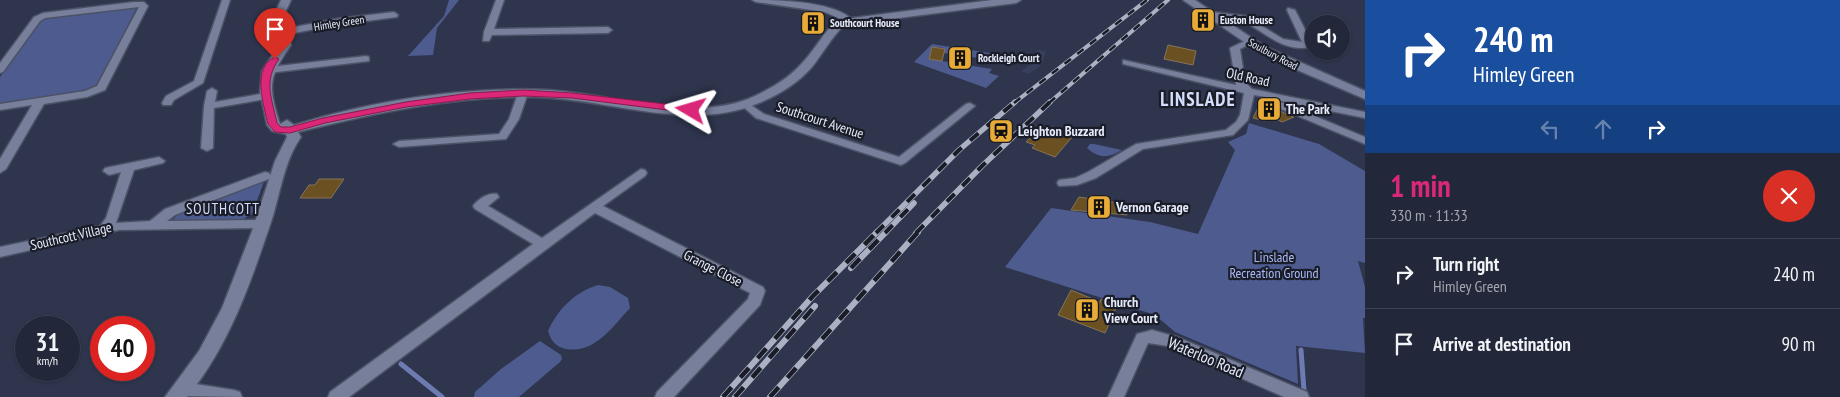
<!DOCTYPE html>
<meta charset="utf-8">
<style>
:root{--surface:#22283a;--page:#2a3042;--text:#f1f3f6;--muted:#a2a6af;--line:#3f4454;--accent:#db2777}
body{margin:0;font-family:"PT Sans Narrow",sans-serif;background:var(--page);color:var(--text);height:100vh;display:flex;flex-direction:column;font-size:19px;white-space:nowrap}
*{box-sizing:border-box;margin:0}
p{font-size:16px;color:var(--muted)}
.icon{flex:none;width:28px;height:28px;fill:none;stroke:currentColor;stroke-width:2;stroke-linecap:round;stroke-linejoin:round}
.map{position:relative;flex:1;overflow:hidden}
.details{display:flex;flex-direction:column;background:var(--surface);width:475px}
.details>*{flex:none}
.banner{background:#1a4fa0;color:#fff;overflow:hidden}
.fabs{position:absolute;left:1305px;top:15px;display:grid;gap:10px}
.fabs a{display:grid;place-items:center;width:45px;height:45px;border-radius:50%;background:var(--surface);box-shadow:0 1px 4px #0004,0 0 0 1px var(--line);font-size:25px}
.speed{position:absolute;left:15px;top:316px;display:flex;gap:10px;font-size:25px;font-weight:700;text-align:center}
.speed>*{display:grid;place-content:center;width:65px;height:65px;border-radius:50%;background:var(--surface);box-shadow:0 1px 4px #0004,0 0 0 1px var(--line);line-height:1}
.speed small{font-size:12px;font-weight:400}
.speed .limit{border:8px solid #d22;background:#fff;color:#111}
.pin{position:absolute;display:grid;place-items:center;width:42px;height:42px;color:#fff;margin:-51px -21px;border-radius:50% 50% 50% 0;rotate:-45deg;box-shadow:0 0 5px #0007}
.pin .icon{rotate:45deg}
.me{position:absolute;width:55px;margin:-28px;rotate:277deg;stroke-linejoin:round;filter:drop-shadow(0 0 4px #0008)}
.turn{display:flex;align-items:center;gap:18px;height:105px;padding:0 25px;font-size:22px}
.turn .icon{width:65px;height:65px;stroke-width:2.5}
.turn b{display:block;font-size:35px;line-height:42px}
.lanes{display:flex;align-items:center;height:48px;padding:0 25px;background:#0003;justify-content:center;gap:25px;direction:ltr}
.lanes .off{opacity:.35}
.round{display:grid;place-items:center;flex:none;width:52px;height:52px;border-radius:26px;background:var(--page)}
.summary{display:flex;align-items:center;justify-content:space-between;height:85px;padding:0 25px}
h1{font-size:30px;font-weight:700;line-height:38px;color:var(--accent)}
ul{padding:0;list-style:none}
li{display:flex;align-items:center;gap:15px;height:70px;padding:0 25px;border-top:1px solid var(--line)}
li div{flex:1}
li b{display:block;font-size:19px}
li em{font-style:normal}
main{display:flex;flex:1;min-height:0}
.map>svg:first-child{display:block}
.built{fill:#373f5c}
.green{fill:#4d5b8f}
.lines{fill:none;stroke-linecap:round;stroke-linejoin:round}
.stream{stroke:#6e7bb2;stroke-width:5}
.building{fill:#6b5122;stroke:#847459}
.minor-casing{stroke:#4c5266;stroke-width:3}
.tertiary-casing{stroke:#4c5266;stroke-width:3}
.minor{fill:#777f9b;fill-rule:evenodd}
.tertiary{fill:#777f9b;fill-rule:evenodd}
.rail-far2-casing{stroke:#abb1c3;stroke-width:4}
.rail-far1-casing{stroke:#abb1c3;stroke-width:5.5}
.rail-casing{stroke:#abb1c3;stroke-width:6}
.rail-far2{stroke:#1a1d28;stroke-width:2.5;stroke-dasharray:8;stroke-linecap:butt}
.rail-far1{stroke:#1a1d28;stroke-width:4;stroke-dasharray:11;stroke-linecap:butt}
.rail{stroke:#1a1d28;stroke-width:4.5;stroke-dasharray:13;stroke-linecap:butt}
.route{fill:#db2777;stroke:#8e194d}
.labels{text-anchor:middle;stroke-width:4.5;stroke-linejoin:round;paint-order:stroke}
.far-poi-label{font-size:11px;font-weight:bold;fill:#e6ecfb;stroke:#1a1d28;text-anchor:start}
.far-street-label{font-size:11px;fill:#e6ecfb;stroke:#1a1d28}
.street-label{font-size:14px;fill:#e6ecfb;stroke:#1a1d28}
.poi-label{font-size:14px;font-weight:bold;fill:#e6ecfb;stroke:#1a1d28;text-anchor:start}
.park-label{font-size:14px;fill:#a9bbf9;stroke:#1a1d28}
.neighbourhood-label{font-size:15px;letter-spacing:1px;fill:#d4defc;stroke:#1a1d28}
.near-street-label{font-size:16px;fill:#e6ecfb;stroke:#1a1d28}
.district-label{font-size:19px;font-weight:bold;letter-spacing:1px;fill:#d4defc;stroke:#1a1d28}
</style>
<main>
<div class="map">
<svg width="1365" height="397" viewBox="0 0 1365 397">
<rect width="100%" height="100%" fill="#2e354d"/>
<path class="built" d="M1037,50L1046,51L1042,64L1036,63L1041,66L1028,74L1021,71L1033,63Z"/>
<g class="green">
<path d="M449,0H459L437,28L433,55L408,56L444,16Z"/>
<path d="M137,7L97,87L93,90L0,105V77L42,19L51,16L50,18Z"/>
<path d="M932,44L996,54L994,59L999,61L944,53V48L932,47L929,59L992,69L989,73L999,76L986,88L914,62Z"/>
<path d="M1249,123L1319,144L1365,171V263L1358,261L1365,287V318H1363L1365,353L1296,346L1298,384L1175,332L1155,315L1005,267L1051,208L1150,222L1198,234L1235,150L1228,142L1246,134Z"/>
<path d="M1090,144H1094L1122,150C1109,158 1099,159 1087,148Z"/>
<path d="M265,179L252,214L240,221L176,222L173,219L182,212Z"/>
<path d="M598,285L610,287L628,298L630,308C613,326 595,354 566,349C556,347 551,341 548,331C558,309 575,292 598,285Z"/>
<path d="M540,341L561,355L562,359L560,362L519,397H474L475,392L501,369Z"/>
</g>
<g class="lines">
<g class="stream">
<path d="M1301,350L1304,391"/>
<path d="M401,364L442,397"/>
</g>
</g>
<g class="building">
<path d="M809,16L824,17L818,29L801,26Z"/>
<path d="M1168,45L1196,51L1193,65L1164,59Z"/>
<path d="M932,47L945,49L942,61L929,59Z"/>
<path d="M1261,102L1263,104L1294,117L1282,122L1268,115L1265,121L1253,118Z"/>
<path d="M1040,127L1049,130L1052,127L1074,135L1055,157L1032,148L1035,145L1026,142Z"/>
<path d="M319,179H344L331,198H300L309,185H315Z"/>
<path d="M1079,197L1125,204L1127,215L1071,210Z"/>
<path d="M1071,290L1100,302L1101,299L1117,306L1105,333L1058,315Z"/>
</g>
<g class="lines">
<defs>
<g id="minor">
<path d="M222,0H230L203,83L174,100L171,105H163L162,103L166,96L194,81Z"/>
<path d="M496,0H504L494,29L608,27L612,30L608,33L492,35L489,41H483L484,32Z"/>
<path d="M752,0C779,0 833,1 853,20L849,23L825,12L756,2Z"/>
<path d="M134,2H144L148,6L105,90L87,97L44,104L6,169L0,173V159L32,105L0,110V104L85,91L97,86L139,7L45,18L40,21L3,72L0,73V63L34,17L43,13Z"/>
<path d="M1288,8L1295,10L1313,45L1311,47C1283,53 1266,32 1242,21C1232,17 1217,22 1208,15L1212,12L1246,16L1283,39L1302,42L1287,10Z"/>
<path d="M394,12L398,15L397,17L336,25L284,35L280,32L284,29L336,19Z"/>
<path d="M1249,39L1254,42L1240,49L1245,82L1252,89L1365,112V118L1276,100L1365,137V144L1264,102L1263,100L1266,97L1254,95L1248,120L1233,135L1143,149L1096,178L1077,185L1059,186L1057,183L1059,180L1075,178L1088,172L1136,144L1226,130L1236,122L1240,115L1244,93L1123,64V60L1236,85L1230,48Z"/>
<path d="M366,56L369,57V61L269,73L264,70L269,67Z"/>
<path d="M212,88L217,91L215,102L266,93L271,96L266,99L214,108L213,148L207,151L201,148L204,106L207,91Z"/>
<path d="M523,90L528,93L519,119L506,139L399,147L393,144L399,141L499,134L509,119L518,93Z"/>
<path d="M745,101L764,114L899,157L966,104L970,103L975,106L905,163L901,165L756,118L740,104Z"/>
<path d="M159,157L165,161L163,163L134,170L116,223L150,221L165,209L265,172L269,173L271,176L269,179L175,215L167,221L263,220L270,224L263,228L119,230L0,257V247L100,226L106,218L121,172L109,175L103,171L105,168Z"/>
<path d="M641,169L645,170L647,173L645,176L603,206L763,287L765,291L760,305L674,397H655L657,392L748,299L750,293L595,213L349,397H328L330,392L533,244L475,209L473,206C478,199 489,192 497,194L499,197L488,206L542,238Z"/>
<path d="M1152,330L1177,337L1307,392L1309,397H1284L1168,346L1148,343L1124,397H1108L1137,334Z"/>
<path d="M183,382L234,390L240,392L242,397L183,396L177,394L175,389L177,384Z"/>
</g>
<g id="tertiary">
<path d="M281,0H291L284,15L291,45C268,78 268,86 280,124L287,120L294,125C374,100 465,86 549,90C610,94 689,122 748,99C769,90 790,78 804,61C816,48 824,32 837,20L992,0H1021L1016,3L844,25C832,37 823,53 812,67C798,83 779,95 759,103C688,133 607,98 534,97C453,96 375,113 298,132L301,137C285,160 281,189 273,216C252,279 230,345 187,397H165L199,351L222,308L252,231L275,161L287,137L286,134L272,131L267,125L260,92L262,71L279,45L274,15Z"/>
<path d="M1183,0H1195L1264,46L1365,91V99L1288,66L1256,50Z"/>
</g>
</defs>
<use href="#minor" class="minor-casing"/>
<use href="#tertiary" class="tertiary-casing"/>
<use href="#minor" class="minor"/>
<use href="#tertiary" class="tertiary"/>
<defs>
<g id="rail-far2">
<path d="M1014,103L1147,0"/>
<path d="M1049,103L1168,0"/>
</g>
<g id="rail-far1">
<path d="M876,233L959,150L1015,102"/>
<path d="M885,233L914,203"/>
<path d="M916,233L982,166L1050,102"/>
</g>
<g id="rail">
<path d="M851,268L886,232"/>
<path d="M723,397L813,296L877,232"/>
<path d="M735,397L815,306"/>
<path d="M770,397L918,232"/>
</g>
</defs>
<use href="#rail-far2" class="rail-far2-casing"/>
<use href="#rail-far1" class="rail-far1-casing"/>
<use href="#rail" class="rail-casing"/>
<use href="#rail-far2" class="rail-far2"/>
<use href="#rail-far1" class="rail-far1"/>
<use href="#rail" class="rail"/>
</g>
<path class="route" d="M275,57L279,59C263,81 272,99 277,123L281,127H290L323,118L406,102L470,93L523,90L572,93L691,107L696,110L691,113L572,98L523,96L470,99L406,107L325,123L290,133L275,132L268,124C264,106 251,67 275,57Z"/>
<defs>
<symbol id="building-square" viewBox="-11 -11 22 22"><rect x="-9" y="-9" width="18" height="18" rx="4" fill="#e8ab37" stroke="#1a1d28"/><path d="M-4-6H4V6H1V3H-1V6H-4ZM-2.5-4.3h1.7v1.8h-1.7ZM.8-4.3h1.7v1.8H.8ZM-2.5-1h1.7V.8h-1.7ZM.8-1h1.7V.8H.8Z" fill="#111"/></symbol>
<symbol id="station-square" viewBox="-11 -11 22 22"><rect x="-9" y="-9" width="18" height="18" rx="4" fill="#e8ab37" stroke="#1a1d28"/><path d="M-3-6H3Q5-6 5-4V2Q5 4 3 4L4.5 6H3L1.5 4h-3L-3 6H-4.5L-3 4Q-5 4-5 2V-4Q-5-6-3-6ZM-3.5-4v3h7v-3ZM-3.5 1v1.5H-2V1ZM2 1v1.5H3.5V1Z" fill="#111"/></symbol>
</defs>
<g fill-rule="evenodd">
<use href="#building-square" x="1189" y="6" width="28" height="28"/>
<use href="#building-square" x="799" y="9" width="28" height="28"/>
<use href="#building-square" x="946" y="44" width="28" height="28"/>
<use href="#building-square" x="1255" y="95" width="28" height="28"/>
<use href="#station-square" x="987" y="117" width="28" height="28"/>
<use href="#building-square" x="1085" y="193" width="28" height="28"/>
<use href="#building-square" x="1073" y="296" width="28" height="28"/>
</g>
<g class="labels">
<g class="far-poi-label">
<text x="1220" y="24">Euston House</text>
<text x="830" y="27">Southcourt House</text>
<text x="978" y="62">Rockleigh Court</text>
</g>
<g class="far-street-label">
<text transform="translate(339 23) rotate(-9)" y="4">Himley Green</text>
<text transform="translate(1273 54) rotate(28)" y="4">Soulbury Road</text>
</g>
<g class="street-label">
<text transform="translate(1248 77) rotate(12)" y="5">Old Road</text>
<text transform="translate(820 120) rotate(18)" y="5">Southcourt Avenue</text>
<text transform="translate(71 236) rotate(-13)" y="5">Southcott Village</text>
<text transform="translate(713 268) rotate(27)" y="5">Grange Close</text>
</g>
<g class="poi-label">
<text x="1286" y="114">The Park</text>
<text x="1018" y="136">Leighton Buzzard</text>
<text x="1116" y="212">Vernon Garage</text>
<text x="1104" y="307">Church<tspan x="1104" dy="16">View Court</tspan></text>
</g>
<g class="park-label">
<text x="1274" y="262">Linslade<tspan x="1274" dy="16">Recreation Ground</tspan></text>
</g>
<g class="neighbourhood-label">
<text x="223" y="214">SOUTHCOTT</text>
</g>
<g class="near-street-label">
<text transform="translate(1206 357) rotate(23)" y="6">Waterloo Road</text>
</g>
<g class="district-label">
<text x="1198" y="106">LINSLADE</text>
</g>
</g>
</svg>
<div class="fabs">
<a><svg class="icon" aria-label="sound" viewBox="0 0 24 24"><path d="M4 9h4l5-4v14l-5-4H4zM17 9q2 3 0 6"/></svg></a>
</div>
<div class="speed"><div>31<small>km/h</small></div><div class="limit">40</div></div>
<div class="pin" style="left:275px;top:59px;background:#d93025"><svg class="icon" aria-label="arrive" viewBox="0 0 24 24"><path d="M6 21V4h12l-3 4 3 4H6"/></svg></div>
<svg class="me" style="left:691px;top:110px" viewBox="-20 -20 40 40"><path d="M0-17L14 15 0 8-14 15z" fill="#db2777" stroke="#fff" stroke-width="4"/></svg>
</div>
<section class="details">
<div class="banner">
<div class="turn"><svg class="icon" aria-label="right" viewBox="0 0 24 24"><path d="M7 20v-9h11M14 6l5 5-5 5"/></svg><div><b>240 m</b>Himley Green</div></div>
<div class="lanes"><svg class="icon off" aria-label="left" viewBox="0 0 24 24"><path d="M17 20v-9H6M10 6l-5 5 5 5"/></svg><svg class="icon off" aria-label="ahead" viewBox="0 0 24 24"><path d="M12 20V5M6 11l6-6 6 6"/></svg><svg class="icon" aria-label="right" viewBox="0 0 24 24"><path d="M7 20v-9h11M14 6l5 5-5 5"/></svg></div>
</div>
<div class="summary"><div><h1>1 min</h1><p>330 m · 11:33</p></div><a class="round" style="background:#d93025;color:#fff"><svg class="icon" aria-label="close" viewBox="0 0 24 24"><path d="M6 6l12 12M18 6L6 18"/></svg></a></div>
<ul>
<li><svg class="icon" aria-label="right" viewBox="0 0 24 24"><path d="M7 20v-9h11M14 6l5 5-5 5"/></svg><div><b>Turn right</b><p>Himley Green</p></div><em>240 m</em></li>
<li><svg class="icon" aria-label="arrive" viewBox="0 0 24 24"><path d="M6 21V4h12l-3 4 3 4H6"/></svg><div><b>Arrive at destination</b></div><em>90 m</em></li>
</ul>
</section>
</main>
